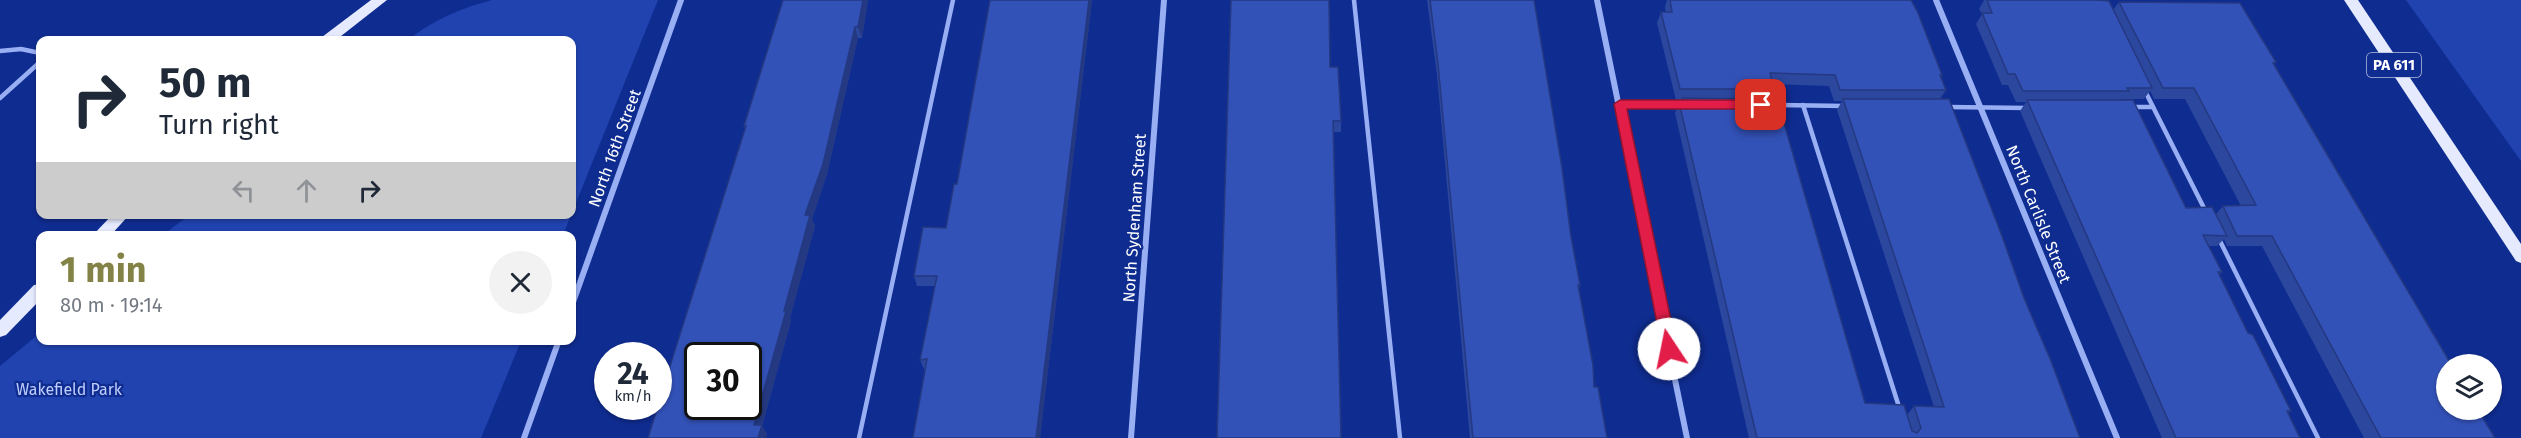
<!DOCTYPE html>
<meta charset="utf-8">
<style>
:root{--surface:#fff;--page:#f2f2f3;--text:#1f2937;--muted:#747a83;--accent:#848347}
body{margin:0;font-family:"Fira Sans",sans-serif;background:var(--page);color:var(--text);height:100vh;display:flex;flex-direction:column;font-size:22px;white-space:nowrap}
*{box-sizing:border-box;margin:0}
p{font-size:20px;color:var(--muted)}
.icon{flex:none;width:33px;height:33px;fill:none;stroke:currentColor;stroke-width:2;stroke-linecap:round;stroke-linejoin:round}
.map{position:relative;flex:1;overflow:hidden}
.drawer{position:absolute;left:36px;top:231px;width:540px;height:114px;display:flex;flex-direction:column;background:var(--surface);border-radius:12px;box-shadow:0 2px 4px #0004}
.drawer>*{flex:none}
.banner{position:absolute;left:36px;top:36px;width:540px;height:183px;border-radius:12px;box-shadow:0 2px 4px #0004;background:#fff;color:var(--text);overflow:hidden}
.tools{position:absolute;left:2436px;top:354px;display:grid;gap:12px}
.tools a{display:grid;place-items:center;width:66px;height:66px;border-radius:50%;background:var(--surface);box-shadow:0 2px 4px #0004;font-size:30px}
.speed{position:absolute;left:594px;top:342px;display:flex;gap:12px;font-size:30px;font-weight:700;text-align:center}
.speed>*{display:grid;place-content:center;width:78px;height:78px;border-radius:50%;background:var(--surface);box-shadow:0 2px 4px #0004;line-height:1}
.speed small{font-size:15px;font-weight:400}
.speed .limit{border:3px solid #111;border-radius:9px;background:#fff;color:#111}
.pin{position:absolute;display:grid;place-items:center;width:51px;height:51px;color:#fff;margin:-26px;border-radius:12px;box-shadow:0 3px 9px #0006}
.me{position:absolute;width:66px;margin:-33px;rotate:349deg;stroke-linejoin:round;filter:drop-shadow(0 0 4px #0008)}
.turn{display:flex;align-items:center;gap:21px;height:126px;padding:0 24px;font-size:27px}
.turn .icon{width:78px;height:78px;stroke-width:2.5}
.turn b{display:block;font-size:42px;line-height:51px}
.lanes{display:flex;align-items:center;height:57px;padding:0 24px;background:#0003;justify-content:center;gap:30px;direction:ltr}
.lanes .off{opacity:.35}
.round{display:grid;place-items:center;flex:none;width:63px;height:63px;border-radius:32px;background:var(--page)}
.headline{display:flex;align-items:center;justify-content:space-between;height:102px;padding:0 24px}
h1{font-size:36px;font-weight:700;line-height:45px;color:var(--accent)}
.map>svg:first-child{display:block}
.green{fill:#2043b0}
.lines{fill:none;stroke-linecap:round;stroke-linejoin:round}
.service{stroke:#99aff3;stroke-width:4.5}
.minor{stroke:#99aff3;stroke-width:6}
.primary{fill:#e5eaff;fill-rule:evenodd}
.wall{fill:#2c479e;fill-rule:evenodd}
.shaded-wall{fill:#243981}
.building{fill:#3352b8;stroke:#243981;stroke-width:1.5;fill-rule:evenodd}
.route{fill:#e11d48;stroke:#92132f;stroke-width:1.5}
.labels{text-anchor:middle;stroke-width:4.5;stroke-linejoin:round;paint-order:stroke}
.shield{fill:#0f2c90;stroke:#b7c0de;stroke-width:1.5}
.shield-label{font-size:15px;font-weight:bold;fill:#fff}
.street-label{font-size:16px;fill:#fff;stroke:#0f2c90}
.park-label{font-size:16px;fill:#c1cffe;stroke:#0f2c90}
</style>
<div class="map">
<svg width="2521" height="438" viewBox="0 0 2521 438">
<rect width="100%" height="100%" fill="#0f2c90"/>
<g class="green">
<path d="M492,0H658L563,235H163L189,215L572,214V40H408C433,20 461,8 492,0Z"/>
<path d="M2406,0H2521V161Z"/>
<path d="M40,333V340L521,341L481,438H0V366Z"/>
</g>
<g class="lines">
<g class="service">
<path d="M1354,0L1400,438"/>
<path d="M0,51L21,49L40,53"/>
<path d="M2145,91L2205,210"/>
<path d="M0,98L40,62"/>
<path d="M1620,104L1683,105"/>
<path d="M1773,105L1845,106"/>
<path d="M1803,105L1900,410"/>
<path d="M1947,107L2028,108"/>
<path d="M2133,107H2153"/>
<path d="M2219,239L2318,438"/>
<path d="M859,438L953,0"/>
</g>
<g class="minor">
<path d="M1597,0L1687,438"/>
<path d="M1936,0L2117,438"/>
<path d="M572,305L681,0"/>
<path d="M524,438L559,340"/>
<path d="M1131,438L1164,0"/>
</g>
<g class="primary">
<path d="M371,0H387L336,40H321L322,37Z"/>
<path d="M2344,0H2358L2521,244V263L2516,261Z"/>
<path d="M113,214H130L110,236H92Z"/>
<path d="M40,284V300L6,335L0,337V320L34,285Z"/>
</g>
</g>
<g class="wall">
<path d="M783,0H868L862,38H858L827,174L812,219L815,226L790,318L791,321L762,426L767,434L766,438H648L745,129L744,126Z"/>
<path d="M1092,0L1040,438H913L925,369H924L920,360L935,286H917L914,276L946,228L957,184Z"/>
<path d="M1427,0H1534L1571,237L1580,285L1579,291L1594,387L1607,438H1470L1437,75Z"/>
<path d="M1667,0H1911L1942,75L1941,77L1946,90L1940,99L2024,298L2080,438H1749L1675,113L1679,102H1681V100H1676L1657,23L1661,12H1666L1665,7ZM1773,84L1829,86L1834,101H1842L1837,110L1934,407L1914,406L1907,415L1865,403L1770,98L1774,89Z"/>
<path d="M1984,0H2096L2113,10L2119,2L2276,62L2274,64L2315,134L2495,438H2364L2262,246H2227L2224,239L2217,246H2209L2222,272L2219,275L2248,333L2291,411L2288,413L2300,438H2162L2020,111L2026,102H2016L2008,85H2002L1976,24L1982,14L1979,9ZM2150,91L2154,99H2185L2241,206H2223L2216,214L2186,208L2122,100L2123,99H2144Z"/>
<path d="M1330,67L1341,121V132H1333Z"/>
</g>
<g class="shaded-wall">
<path d="M863,0H868L862,38L858,27Z"/>
<path d="M1089,0H1092L1040,438H1036Z"/>
<path d="M855,27L858,38L827,174L812,219L815,226L790,318L791,321L762,426L767,434L766,438H758L754,425L805,215Z"/>
</g>
<g class="building">
<path d="M783,0H863L858,27H855L823,164L805,215H810L784,311H786L754,425H762L758,438H648L658,406V404L746,126H744ZM698,356H748V406H698Z"/>
<path d="M990,0H1089L1036,438H913L927,359L920,360L937,276H914L923,227L946,228L954,184H957Z"/>
<path d="M1231,0H1329L1330,67H1338L1341,121H1333L1341,438H1217Z"/>
<path d="M1430,0H1534L1562,168L1571,237L1580,285H1578L1593,365L1594,387H1598L1607,438H1473L1438,64Z"/>
<path d="M1670,0H1911L1918,13L1942,75H1940L1946,90H1840L1835,75L1770,73L1774,89H1680L1661,12H1672Z"/>
<path d="M1987,0H2096L2109,1L2152,88H2127L2129,91H2023L2015,74H2008L1982,13H1992Z"/>
<path d="M2119,2L2240,3L2276,62L2273,63L2315,134L2451,364H2446V410H2478L2495,438H2381L2272,236H2237L2223,206L2256,205L2194,88H2163Z"/>
<path d="M1682,98L1777,99L1865,403L1904,405L1912,431L1917,433L1921,428L1914,406L1944,407L1843,99H1949L2002,236L2024,298L2051,361L2080,438H1757L1679,102H1683Z"/>
<path d="M2027,100H2133L2186,208L2212,207L2227,236L2203,235L2222,272H2218L2248,333L2253,335L2291,411H2287L2300,438H2176Z"/>
</g>
<path class="route" d="M1620,100H1761L1768,105L1761,109H1627L1677,349L1675,353L1669,355L1664,353L1662,349L1614,104Z"/>
<g class="labels">
<rect class="shield" x="2367" y="53" width="54" height="24" rx="4.5"/>
<g class="shield-label">
<text x="2394" y="70">PA 611</text>
</g>
<g class="street-label">
<text transform="translate(614 148) rotate(-70)" y="6">North 16th Street</text>
<text transform="translate(2039 214) rotate(68)" y="6">North Carlisle Street</text>
<text transform="translate(1134 218) rotate(-86)" y="6">North Sydenham Street</text>
</g>
<g class="park-label">
<text x="69" y="395">Wakefield Park</text>
</g>
</g>
</svg>
<div class="tools">
<a><svg class="icon" aria-label="layers" viewBox="0 0 24 24"><path d="M12 4l9 5-9 5-9-5zM3 14l9 5 9-5"/></svg></a>
</div>
<div class="speed"><div>24<small>km/h</small></div><div class="limit">30</div></div>
<div class="pin" style="left:1761px;top:105px;background:#d93025"><svg class="icon" aria-label="arrive" viewBox="0 0 24 24"><path d="M6 21V4h12l-3 4 3 4H6"/></svg></div>
<svg class="me" style="left:1669px;top:349px" viewBox="-20 -20 40 40"><circle r="19" fill="#fff"/><path d="M0-13L10 11 0 6-10 11z" fill="#e11d48"/></svg>
<div class="banner">
<div class="turn"><svg class="icon" aria-label="right" viewBox="0 0 24 24"><path d="M7 20v-9h11M14 6l5 5-5 5"/></svg><div><b>50 m</b>Turn right</div></div>
<div class="lanes"><svg class="icon off" aria-label="left" viewBox="0 0 24 24"><path d="M17 20v-9H6M10 6l-5 5 5 5"/></svg><svg class="icon off" aria-label="ahead" viewBox="0 0 24 24"><path d="M12 20V5M6 11l6-6 6 6"/></svg><svg class="icon" aria-label="right" viewBox="0 0 24 24"><path d="M7 20v-9h11M14 6l5 5-5 5"/></svg></div>
</div>
<section class="drawer">
<div class="headline"><div><h1>1 min</h1><p>80 m · 19:14</p></div><a class="round"><svg class="icon" aria-label="close" viewBox="0 0 24 24"><path d="M6 6l12 12M18 6L6 18"/></svg></a></div>
</section>
</div>
